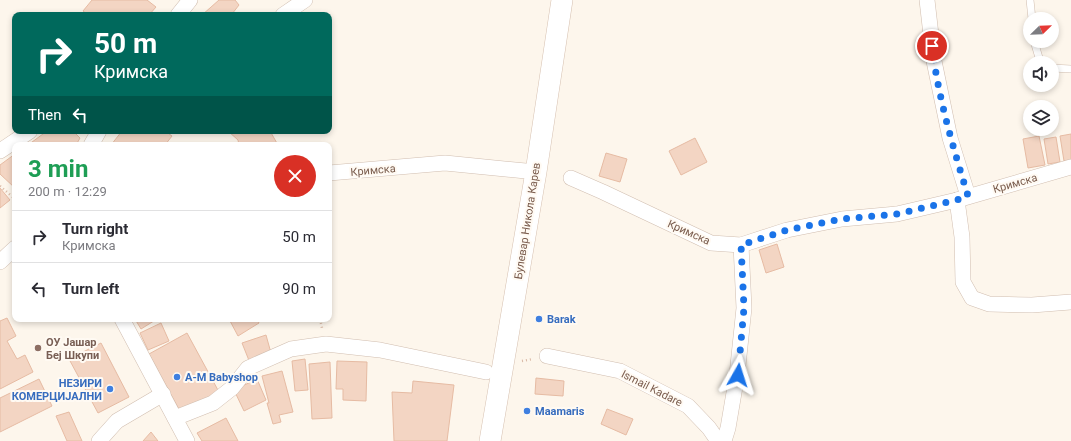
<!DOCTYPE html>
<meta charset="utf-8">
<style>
:root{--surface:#fff;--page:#f7f7f7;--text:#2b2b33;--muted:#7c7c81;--line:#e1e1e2}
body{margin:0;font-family:Roboto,sans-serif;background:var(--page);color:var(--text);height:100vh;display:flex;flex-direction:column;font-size:15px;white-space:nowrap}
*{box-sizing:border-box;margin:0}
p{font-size:13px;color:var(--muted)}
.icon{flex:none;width:22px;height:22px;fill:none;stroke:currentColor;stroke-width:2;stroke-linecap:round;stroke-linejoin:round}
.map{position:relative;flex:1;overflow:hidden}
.drawer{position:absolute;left:12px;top:142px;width:320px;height:180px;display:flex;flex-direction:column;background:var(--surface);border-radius:8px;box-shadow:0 2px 6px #0003}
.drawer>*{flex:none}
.top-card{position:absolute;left:12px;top:12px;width:320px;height:122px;border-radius:8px;box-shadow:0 2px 6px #0003;background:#00695c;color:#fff;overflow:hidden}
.needle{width:26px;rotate:67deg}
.tools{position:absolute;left:1023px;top:12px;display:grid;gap:8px}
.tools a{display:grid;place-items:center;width:36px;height:36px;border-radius:50%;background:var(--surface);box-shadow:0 2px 6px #0003;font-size:20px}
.pin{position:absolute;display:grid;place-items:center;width:34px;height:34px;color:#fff;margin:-17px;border:2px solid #fff;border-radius:50%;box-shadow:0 1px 4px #0007}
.me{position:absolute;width:44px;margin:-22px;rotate:6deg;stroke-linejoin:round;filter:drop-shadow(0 0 3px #0008)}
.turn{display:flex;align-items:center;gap:14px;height:84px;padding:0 16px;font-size:18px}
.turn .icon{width:52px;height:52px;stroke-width:2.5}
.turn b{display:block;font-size:28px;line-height:34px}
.then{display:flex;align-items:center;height:38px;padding:0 16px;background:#0003;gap:8px;font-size:15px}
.round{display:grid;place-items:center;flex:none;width:42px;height:42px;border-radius:21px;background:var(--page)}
.headline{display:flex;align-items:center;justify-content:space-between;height:68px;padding:0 16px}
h1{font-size:24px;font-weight:700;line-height:30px;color:#1e9e55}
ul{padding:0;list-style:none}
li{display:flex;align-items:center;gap:12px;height:52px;padding:0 16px;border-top:1px solid var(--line)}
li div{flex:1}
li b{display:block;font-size:15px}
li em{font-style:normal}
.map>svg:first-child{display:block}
.building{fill:#f3d5c3;stroke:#e6bba3}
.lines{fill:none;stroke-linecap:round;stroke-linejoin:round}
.lane-casing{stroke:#d1beb0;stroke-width:8}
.street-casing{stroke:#d1beb0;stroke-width:16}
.secondary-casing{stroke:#d6c0b0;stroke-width:22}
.path{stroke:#d9b8a5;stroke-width:2.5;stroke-dasharray:1 3;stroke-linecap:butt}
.lane{stroke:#fff;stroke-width:7}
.street{stroke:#fff;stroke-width:15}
.secondary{stroke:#fff;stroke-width:21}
.route{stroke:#1a73e8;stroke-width:7;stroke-dasharray:0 12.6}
.shop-dot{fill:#3f7fe0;stroke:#fffaf3;stroke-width:1.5}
.education-dot{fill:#8d6e63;stroke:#fffaf3;stroke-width:1.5}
.labels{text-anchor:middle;stroke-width:4;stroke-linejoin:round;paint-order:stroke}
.street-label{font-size:11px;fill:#7a5c4d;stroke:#fffaf3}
.shop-label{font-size:11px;font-weight:bold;fill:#366cbe;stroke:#fffaf3;text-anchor:start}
.education-label{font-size:11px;font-weight:bold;fill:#785e54;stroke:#fffaf3;text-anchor:start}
</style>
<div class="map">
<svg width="1071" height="441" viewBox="0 0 1071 441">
<rect width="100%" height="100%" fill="#fdf6ec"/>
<g class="building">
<path d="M92,0H147L156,7L149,15H88L83,11Z"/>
<path d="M219,0H235L239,5L232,14L234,15H202Z"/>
<path d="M47,131H73L80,138L76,145H28Z"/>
<path d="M122,131H165L172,136L165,145H111Z"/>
<path d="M228,131H270L278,145H239L238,140Z"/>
<path d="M1071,134V160L1064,161L1060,136Z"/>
<path d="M1039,136L1045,165L1028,168L1023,139Z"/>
<path d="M1056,137L1060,162L1048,164L1044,139Z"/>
<path d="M695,138L707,162L681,175L669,151Z"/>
<path d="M606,153L627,159L620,182L599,176Z"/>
<path d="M15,154V188L0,174V165Z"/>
<path d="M0,188L10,200L0,208Z"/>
<path d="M777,244L784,267L766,273L759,250Z"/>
<path d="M7,318L16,336L7,341L17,359L25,355L33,372L0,389V321Z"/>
<path d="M135,319H157L141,329Z"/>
<path d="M229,319H257L259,323L238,336Z"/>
<path d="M161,323L169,341L148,350L140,333Z"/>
<path d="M187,333L219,392L181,413L149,354Z"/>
<path d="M266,335L271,353L250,363L242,343Z"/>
<path d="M101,343L129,397L98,413L69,359Z"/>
<path d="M305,359L308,390L295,391L292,361Z"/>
<path d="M337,361L367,362L366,401L343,400V389H336Z"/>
<path d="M330,362L332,418L312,419L309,364Z"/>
<path d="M282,371L293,412L279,415L281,422L273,424L267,403H269L262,376Z"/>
<path d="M536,378L564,381L563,396L535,394Z"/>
<path d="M39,379L52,406L0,432V398Z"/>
<path d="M257,379L266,400L244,411L234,390Z"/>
<path d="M413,381L454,385L447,441H394L392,392L412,393Z"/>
<path d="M607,409L633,419L626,435L601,424Z"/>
<path d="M69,412L82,441H67L56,416Z"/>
<path d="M226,418L238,441H202L197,433Z"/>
<path d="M151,432L158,441H143Z"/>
</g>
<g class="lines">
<defs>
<g id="lane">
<path d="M1030,0L1032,19"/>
<path d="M1034,41L1040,61L1042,63"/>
<path d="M1052,68L1071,69"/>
</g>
<g id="street">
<path d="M927,0L934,61L950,138L968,196"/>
<path d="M178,15L190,0"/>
<path d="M283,15L305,0"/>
<path d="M91,145L99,131"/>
<path d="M0,151L30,131"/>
<path d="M329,173L445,163L536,172"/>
<path d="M571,178L603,192L711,243L741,245L787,230L842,219L897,214L957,200L1071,167"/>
<path d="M957,200L962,237L963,282L972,298L989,304L1032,305L1071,302"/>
<path d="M0,262L15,248"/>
<path d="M122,319L187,441"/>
<path d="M547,356L620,371L688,406L709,428L718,441"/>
<path d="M175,418L213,403L232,388L248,368L291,349L326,344L380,350L486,372"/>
<path d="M99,441L117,421L163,394"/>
<path d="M724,441L728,428L737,375L744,308L741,245"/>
</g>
<path id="secondary" d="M490,441L536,172L562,0"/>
</defs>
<use href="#lane" class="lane-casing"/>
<use href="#street" class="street-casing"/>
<use href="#secondary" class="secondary-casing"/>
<g class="path">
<path d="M0,186L15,199"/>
<path d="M320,319L322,328"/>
<path d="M522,361L533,359"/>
</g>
<use href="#lane" class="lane"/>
<use href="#street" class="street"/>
<use href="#secondary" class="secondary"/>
</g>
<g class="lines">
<path class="route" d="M738,375L744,308L741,245L787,230L842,219L897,214L957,200L968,196C953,147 938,97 932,46"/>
</g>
<g class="shop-dot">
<circle cx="539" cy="319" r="4"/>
<circle cx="177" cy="377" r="4"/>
<circle cx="110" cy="389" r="4"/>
<circle cx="527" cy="411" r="4"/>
</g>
<circle class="education-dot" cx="38" cy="348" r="4"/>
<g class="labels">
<g class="street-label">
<text transform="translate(373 170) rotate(-5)" y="4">Кримска</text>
<text transform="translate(1015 183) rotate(-16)" y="4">Кримска</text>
<text transform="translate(527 221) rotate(-81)" y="4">Булевар Никола Карев</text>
<text transform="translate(689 232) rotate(24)" y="4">Кримска</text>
<text transform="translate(652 388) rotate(27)" y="4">Ismail Kadare</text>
</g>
<g class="shop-label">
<text x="547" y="323">Barak</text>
<text x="185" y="381">A-M Babyshop</text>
<text x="102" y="387" text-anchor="end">НЕЗИРИ<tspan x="102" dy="13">КОМЕРЦИЈАЛНИ</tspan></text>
<text x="535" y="415">Maamaris</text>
</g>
<g class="education-label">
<text x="46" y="346">ОУ Јашар<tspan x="46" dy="13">Беј Шкупи</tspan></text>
</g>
</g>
</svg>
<div class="tools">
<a><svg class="needle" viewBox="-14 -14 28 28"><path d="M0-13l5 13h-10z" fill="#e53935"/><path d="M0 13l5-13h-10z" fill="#7c7c81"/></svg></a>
<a><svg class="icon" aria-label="sound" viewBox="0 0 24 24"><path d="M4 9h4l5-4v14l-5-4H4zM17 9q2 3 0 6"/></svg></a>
<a><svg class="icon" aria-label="layers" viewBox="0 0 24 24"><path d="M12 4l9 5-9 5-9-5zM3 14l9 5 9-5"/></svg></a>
</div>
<div class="pin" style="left:932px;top:46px;background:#d93025"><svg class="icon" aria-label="arrive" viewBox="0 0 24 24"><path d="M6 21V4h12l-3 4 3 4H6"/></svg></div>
<svg class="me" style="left:738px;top:375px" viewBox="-20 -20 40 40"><path d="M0-17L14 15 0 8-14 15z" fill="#1a73e8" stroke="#fff" stroke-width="4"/></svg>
<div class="top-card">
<div class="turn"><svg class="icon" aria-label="right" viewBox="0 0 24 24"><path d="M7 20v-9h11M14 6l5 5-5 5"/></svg><div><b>50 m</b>Кримска</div></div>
<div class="then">Then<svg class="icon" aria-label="left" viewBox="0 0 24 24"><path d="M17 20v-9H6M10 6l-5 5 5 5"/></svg></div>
</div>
<section class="drawer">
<div class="headline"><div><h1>3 min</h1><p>200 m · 12:29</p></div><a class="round" style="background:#d93025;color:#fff"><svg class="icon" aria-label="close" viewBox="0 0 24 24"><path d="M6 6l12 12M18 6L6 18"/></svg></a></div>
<ul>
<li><svg class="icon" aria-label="right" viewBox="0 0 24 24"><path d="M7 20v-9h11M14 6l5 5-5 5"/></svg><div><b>Turn right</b><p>Кримска</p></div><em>50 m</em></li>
<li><svg class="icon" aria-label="left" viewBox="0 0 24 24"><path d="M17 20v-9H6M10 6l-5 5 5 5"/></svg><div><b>Turn left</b></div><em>90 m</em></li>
</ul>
</section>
</div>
